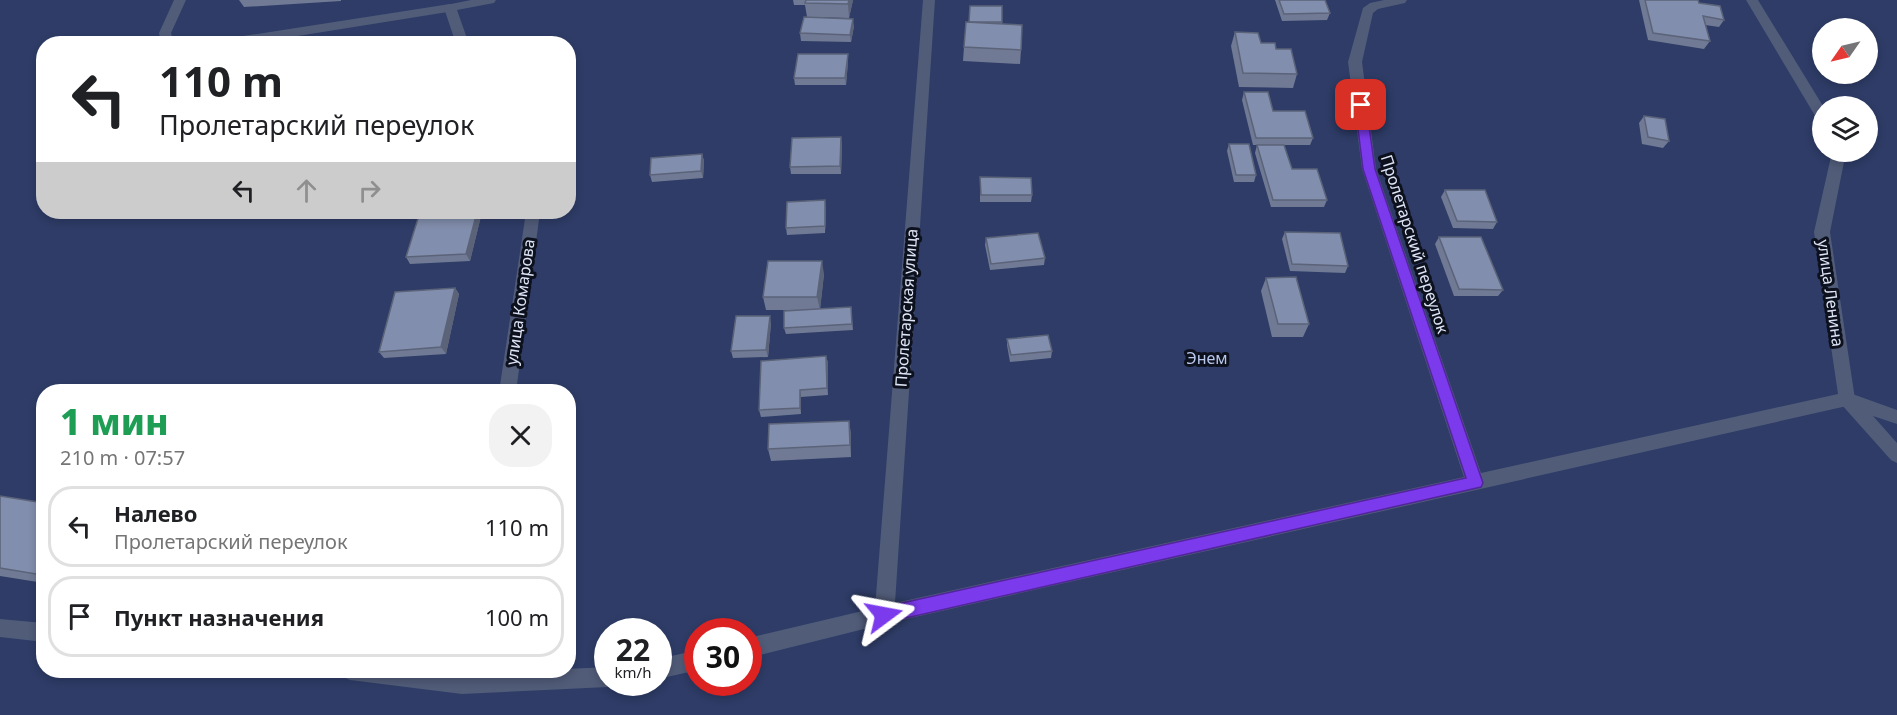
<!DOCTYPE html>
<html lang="ru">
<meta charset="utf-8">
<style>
:root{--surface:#fff;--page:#f2f2f2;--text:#202124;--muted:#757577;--line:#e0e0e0}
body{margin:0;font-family:"Noto Sans",sans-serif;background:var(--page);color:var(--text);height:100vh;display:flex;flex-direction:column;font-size:22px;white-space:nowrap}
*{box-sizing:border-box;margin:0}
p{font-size:20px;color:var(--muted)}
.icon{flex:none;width:33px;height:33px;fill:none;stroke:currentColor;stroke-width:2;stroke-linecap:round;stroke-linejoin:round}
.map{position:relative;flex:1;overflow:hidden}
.sheet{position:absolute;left:36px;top:384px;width:540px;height:294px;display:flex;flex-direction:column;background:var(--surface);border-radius:24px;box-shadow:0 3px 9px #0003}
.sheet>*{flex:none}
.banner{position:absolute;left:36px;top:36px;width:540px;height:183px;border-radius:24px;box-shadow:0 3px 9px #0003;background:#fff;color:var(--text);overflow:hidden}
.needle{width:39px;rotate:236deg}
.controls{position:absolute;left:1812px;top:18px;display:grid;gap:12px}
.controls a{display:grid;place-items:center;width:66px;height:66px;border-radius:50%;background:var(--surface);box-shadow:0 3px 9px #0003;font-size:30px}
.speed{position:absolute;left:594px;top:618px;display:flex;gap:12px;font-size:30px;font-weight:700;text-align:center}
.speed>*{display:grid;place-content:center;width:78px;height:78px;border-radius:50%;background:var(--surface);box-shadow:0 3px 9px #0003;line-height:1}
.speed small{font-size:15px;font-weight:400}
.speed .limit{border:9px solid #d22;background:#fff;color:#111}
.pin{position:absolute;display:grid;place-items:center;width:51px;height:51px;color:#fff;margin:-26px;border-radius:12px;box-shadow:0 3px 9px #0006}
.me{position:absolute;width:66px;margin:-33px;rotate:77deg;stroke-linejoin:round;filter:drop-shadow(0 0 4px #0008)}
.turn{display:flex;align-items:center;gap:21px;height:126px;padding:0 24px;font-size:27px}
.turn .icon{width:78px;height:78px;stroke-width:2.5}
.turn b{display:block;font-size:42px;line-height:51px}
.lanes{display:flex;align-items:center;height:57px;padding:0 24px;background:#0003;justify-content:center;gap:30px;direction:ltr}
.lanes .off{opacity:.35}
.round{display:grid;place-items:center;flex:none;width:63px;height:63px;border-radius:24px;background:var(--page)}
.summary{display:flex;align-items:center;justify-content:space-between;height:102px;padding:0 24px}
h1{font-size:36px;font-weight:800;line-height:45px;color:#1e9e55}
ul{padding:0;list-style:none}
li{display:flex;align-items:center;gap:18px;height:81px;margin:0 12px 9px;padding:0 12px;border:3px solid var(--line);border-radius:24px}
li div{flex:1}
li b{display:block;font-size:22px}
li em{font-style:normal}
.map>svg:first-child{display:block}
.green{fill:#2e3c67;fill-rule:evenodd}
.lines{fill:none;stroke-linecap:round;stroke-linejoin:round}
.service{fill:#515c79;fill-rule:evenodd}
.minor{fill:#515c79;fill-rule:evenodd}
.wall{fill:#707a95}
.shaded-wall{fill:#5b6379}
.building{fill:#828ead;stroke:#5b6379;stroke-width:1.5}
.route{fill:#7c3aed;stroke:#51269a;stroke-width:1.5}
.labels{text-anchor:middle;stroke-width:6;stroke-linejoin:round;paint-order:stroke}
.street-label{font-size:16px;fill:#dee5f6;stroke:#0d111d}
.park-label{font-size:16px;fill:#b8c8ed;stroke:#0d111d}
</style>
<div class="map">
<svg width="1897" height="715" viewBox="0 0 1897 715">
<rect width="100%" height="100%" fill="#1f2841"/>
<path class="green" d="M0,0H1897V715H0ZM1822,28H1868V74H1822ZM44,44H568V212H44ZM1822,106H1868V152H1822ZM44,392H568V670H44ZM608,632H658V682H608ZM698,632H748V682H698Z"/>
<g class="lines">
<g class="service">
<path d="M174,0H186L171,33L174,44H161L159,33Z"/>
<path d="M450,4L456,8L454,11L247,44H212L218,40Z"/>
<path d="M1847,392L1897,410V424L1873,416L1897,443V463L1891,460L1841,404L1839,399L1841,394Z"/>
</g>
<g class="minor">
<path d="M471,0H496L494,3L457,10L469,44H456L444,8L446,5Z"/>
<path d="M923,0H935L895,603L1464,477L1362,169L1348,62L1363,8L1370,3L1384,0H1407L1405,3L1378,9L1373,13L1362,62L1376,169L1481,473L1838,394L1814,232L1832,152H1846L1830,232L1855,399L1853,404L1847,406L884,624L748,658V638L875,608Z"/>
<path d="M1746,0H1758L1823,106L1822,120L1817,119Z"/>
<path d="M526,212H540L516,392H499Z"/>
<path d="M0,619L44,623V642L0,637Z"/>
<path d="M698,650V670L658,679V659Z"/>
<path d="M608,667V682H616L608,687L462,694L350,680L343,677L340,670H434L462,674Z"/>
</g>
</g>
<g class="wall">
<path d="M239,0H341V1L244,7Z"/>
<path d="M793,0H853L849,18L807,17L805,5H794Z"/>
<path d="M1275,0H1325L1330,13L1327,20L1282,21Z"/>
<path d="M1639,0H1698L1699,3L1724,20L1719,27L1705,25L1710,41L1704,49L1648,40Z"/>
<path d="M1002,6V24L1021,50L1020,64L963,61L964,47L969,22Z"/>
<path d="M854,26L851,42L801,41L800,33Z"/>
<path d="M1235,32L1276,49L1297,74L1293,88L1239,87L1231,46Z"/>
<path d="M848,54V62L846,85H795L794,78Z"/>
<path d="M1244,92L1313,138L1310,145H1284L1292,169L1327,200L1324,207H1271L1255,153L1257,145H1276H1253L1242,100Z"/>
<path d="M1644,116L1669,141L1663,148L1642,144L1639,123Z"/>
<path d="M842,144L841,174H791L790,167Z"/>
<path d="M1229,144L1256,175L1254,182H1234L1227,151Z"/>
<path d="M702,154L704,161L703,178L652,182L650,175Z"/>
<path d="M980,177L1032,195L1031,202H980Z"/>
<path d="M1445,190L1497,222L1493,229L1453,228L1441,197Z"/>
<path d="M826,208L825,233L787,235L786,228Z"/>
<path d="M420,212H482L470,261L410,264L406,257Z"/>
<path d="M1285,232L1348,266L1345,273L1290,271L1282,239Z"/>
<path d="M1439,237L1503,290L1498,296H1454L1435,244Z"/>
<path d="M986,238L1045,258L1044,265L990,270L985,245Z"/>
<path d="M824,274L820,309L851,307L853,330L786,334L784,328L793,310H766L763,297Z"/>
<path d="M1266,278L1309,324L1303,337H1272L1261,291Z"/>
<path d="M455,288L459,294L446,354L384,358L379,352Z"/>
<path d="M771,323L768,357L733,358L731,351Z"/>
<path d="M1007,339L1052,351L1051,358L1010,362L1007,345Z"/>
<path d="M826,356L828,363V395L801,397V414L761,417L759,410Z"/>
<path d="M851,433V457L771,461L768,449Z"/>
<path d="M0,496L44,503V583L0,576Z"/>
</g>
<g class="shaded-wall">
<path d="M849,0H853L849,18L848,4Z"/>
<path d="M853,19L854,26L851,42L850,35Z"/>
<path d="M848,54V62L846,85L845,78Z"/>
<path d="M841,137L842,144L841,174L840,166Z"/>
<path d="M702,154L704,161L703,178L701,171Z"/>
<path d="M825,200L826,208L825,233Z"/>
<path d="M477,212H482L470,261L466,254Z"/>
<path d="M822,261L824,274L820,310L817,297Z"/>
<path d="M455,288L459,294L446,354L441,347Z"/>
<path d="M770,316L771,323L768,357L766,350Z"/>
<path d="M826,356L828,363V395L827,388Z"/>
<path d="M800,390L801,397V414L800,408Z"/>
<path d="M849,421L851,433V457L850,445Z"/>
<path d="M44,564V579L36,574Z"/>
</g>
<g class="building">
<path d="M806,0H849L848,4L805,3Z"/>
<path d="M1279,0H1325L1330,13L1284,14Z"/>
<path d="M1645,0H1698L1699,3L1720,6L1724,20L1703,16L1710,41L1653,33Z"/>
<path d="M970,6H1002V22H969Z"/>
<path d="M804,17L853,19L850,35L800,33Z"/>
<path d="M966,22L1022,25L1021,50L964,47Z"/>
<path d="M1235,32L1258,33L1261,43H1275L1276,49H1291L1297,74L1243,73Z"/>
<path d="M798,54H848L845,78H794Z"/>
<path d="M1244,92H1268L1273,111H1305L1313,138H1256Z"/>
<path d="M1644,116L1665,119L1669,141L1648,137Z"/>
<path d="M841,137L840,166L790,167L792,138Z"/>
<path d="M1229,144H1249L1256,175H1236Z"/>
<path d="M1257,145H1284L1292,169H1317L1327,200H1273Z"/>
<path d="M702,154L701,171L650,175L651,158Z"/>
<path d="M980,177L1031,178L1032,195H981Z"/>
<path d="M1445,190H1485L1497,222L1457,221Z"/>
<path d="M825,200V226L786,228L787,202Z"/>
<path d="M420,212H477L466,254L406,257Z"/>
<path d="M1285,232L1340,233L1348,266L1292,264Z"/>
<path d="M1038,233L1045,258L991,264L986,238Z"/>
<path d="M1439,237H1481L1503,290L1459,289Z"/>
<path d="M768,261H822L817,297H763Z"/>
<path d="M1296,277L1309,324H1278L1266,278Z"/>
<path d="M455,288L441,347L379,352L395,292Z"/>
<path d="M851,307L852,324L784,328V311Z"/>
<path d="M736,316H770L766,350L731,351Z"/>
<path d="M1048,335L1052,351L1011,355L1007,339Z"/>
<path d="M826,356L827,388L800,390V408L759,410L761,361Z"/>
<path d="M849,421L850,445L768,449L769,424Z"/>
<path d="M0,496L44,503V564L36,574L0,568Z"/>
</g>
<path class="route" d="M1361,101L1366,105L1375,169L1483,483L1481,487L884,623L878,621L876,615L878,610L884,607L1466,478L1363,169L1355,105Z"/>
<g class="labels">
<g class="street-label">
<text transform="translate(1415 244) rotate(72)" y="6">Пролетарский переулок</text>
<text transform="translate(1831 293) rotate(82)" y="6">улица Ленина</text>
<text transform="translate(520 302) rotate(-82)" y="6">улица Комарова</text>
<text transform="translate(906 308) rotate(-86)" y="6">Пролетарская улица</text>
</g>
<g class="park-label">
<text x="1207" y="364">Энем</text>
</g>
</g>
</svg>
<div class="controls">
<a><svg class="needle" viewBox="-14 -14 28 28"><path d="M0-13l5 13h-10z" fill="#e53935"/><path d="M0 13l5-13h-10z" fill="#757577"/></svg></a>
<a><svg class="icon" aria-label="layers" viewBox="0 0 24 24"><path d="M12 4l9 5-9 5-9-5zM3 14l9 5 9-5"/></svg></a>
</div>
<div class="speed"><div>22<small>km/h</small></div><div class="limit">30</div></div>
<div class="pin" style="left:1361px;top:105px;background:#d93025"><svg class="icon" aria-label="arrive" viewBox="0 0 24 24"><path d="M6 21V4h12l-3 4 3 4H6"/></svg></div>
<svg class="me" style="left:884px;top:615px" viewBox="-20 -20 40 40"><path d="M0-17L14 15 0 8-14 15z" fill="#7c3aed" stroke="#fff" stroke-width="4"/></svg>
<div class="banner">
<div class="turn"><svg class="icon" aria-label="left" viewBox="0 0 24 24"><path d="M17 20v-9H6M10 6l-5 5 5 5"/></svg><div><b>110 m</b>Пролетарский переулок</div></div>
<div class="lanes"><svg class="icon" aria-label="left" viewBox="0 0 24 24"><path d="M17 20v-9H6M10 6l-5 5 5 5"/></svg><svg class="icon off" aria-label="ahead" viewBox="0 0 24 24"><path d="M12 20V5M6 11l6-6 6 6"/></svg><svg class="icon off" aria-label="right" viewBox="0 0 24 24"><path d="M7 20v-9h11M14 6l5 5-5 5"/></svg></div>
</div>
<section class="sheet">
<div class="summary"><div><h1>1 мин</h1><p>210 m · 07:57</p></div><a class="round"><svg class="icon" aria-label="close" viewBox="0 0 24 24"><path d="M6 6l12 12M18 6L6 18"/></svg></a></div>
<ul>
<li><svg class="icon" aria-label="left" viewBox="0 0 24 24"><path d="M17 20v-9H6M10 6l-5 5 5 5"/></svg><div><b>Налево</b><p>Пролетарский переулок</p></div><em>110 m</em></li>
<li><svg class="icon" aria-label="arrive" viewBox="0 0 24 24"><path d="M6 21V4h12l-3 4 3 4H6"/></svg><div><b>Пункт назначения</b></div><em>100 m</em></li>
</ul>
</section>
</div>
